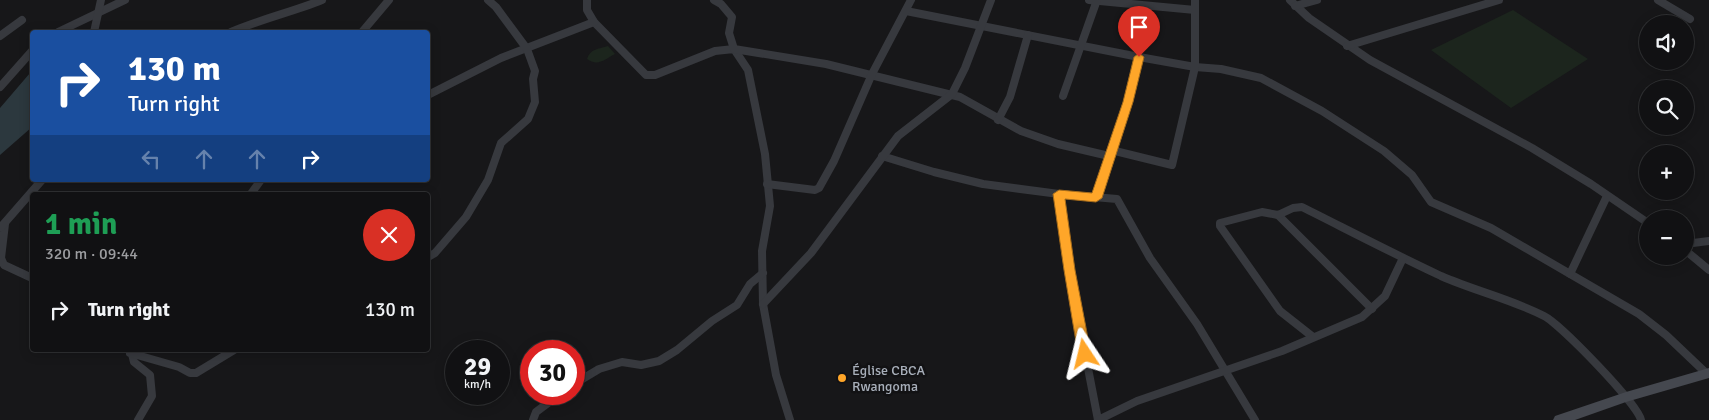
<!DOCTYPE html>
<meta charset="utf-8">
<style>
:root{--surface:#111113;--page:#1e1f21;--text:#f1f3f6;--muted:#9c9da0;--line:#303133}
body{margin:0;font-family:Signika,sans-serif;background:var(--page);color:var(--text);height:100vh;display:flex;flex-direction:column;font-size:19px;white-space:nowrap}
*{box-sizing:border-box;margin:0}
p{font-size:16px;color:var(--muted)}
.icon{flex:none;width:28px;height:28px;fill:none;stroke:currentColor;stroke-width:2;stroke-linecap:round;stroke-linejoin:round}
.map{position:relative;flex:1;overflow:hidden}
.side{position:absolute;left:30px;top:192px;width:400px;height:160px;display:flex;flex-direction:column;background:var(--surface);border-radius:5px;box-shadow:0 2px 12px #0003,0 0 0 1px var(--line)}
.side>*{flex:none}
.hud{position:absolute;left:30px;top:30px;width:400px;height:152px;border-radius:5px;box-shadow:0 2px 12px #0003,0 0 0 1px var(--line);background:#1a4fa0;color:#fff;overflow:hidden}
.fabs{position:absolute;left:1639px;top:15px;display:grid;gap:10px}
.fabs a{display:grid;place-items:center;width:55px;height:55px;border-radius:50%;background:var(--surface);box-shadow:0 2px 12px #0003,0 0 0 1px var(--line);font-size:25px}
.speed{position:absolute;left:445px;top:340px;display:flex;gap:10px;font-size:25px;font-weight:700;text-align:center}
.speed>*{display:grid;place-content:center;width:65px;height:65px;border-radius:50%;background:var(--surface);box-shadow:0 2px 12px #0003,0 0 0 1px var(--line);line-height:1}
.speed small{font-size:12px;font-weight:400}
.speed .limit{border:8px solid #d22;background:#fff;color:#111}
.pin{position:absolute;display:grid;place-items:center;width:42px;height:42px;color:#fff;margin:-51px -21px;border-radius:50% 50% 50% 0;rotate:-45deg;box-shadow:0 0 5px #0007}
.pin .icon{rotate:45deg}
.me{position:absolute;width:55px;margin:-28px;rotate:350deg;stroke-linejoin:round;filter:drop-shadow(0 0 4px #0008)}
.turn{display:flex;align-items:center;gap:18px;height:105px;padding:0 15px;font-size:22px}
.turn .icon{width:65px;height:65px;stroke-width:2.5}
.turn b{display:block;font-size:35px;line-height:42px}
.lanes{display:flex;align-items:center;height:48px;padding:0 15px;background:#0003;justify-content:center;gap:25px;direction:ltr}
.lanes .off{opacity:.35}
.round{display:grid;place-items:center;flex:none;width:52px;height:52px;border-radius:26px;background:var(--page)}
.overview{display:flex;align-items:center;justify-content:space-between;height:85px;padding:0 15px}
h1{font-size:30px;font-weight:800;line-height:38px;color:#1e9e55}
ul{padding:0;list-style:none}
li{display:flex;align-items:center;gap:15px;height:65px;padding:0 15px}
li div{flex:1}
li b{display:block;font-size:19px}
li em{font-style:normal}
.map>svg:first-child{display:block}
.green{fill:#1c251d}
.water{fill:#2c383e}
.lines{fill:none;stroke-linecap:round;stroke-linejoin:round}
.street{stroke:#37393e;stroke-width:8}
.secondary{fill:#45484f;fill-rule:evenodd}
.route{fill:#ffa629;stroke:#a66c1b}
.poi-dot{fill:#ffa629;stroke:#121214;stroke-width:2}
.labels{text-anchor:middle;stroke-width:5;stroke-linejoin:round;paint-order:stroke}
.poi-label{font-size:14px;fill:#a8afba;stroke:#121214;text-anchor:start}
</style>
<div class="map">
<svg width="1709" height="420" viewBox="0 0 1709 420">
<rect width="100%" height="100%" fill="#171719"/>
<g class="green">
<path d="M1513,10L1588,59L1511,108L1431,50Z"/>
<path d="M608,46L615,54C605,59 598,67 587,59C590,49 598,49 608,46Z"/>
</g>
<path class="water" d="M32,61V127L0,155V108L30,73V62Z"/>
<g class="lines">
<g class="street">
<path d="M587,0V10L594,22L646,75H655L715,51L734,49L748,70L765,154L770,206L762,251L763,304L776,375L790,420"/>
<path d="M714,0L721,4L732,17L729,33L734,49L826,64L960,97L1021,131L1058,144L1109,156"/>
<path d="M1089,0L1195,10"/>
<path d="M1290,0L1309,18L1370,60L1532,148L1591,184L1648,223"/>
<path d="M1658,0L1690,19"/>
<path d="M1295,6L1317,0"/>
<path d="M906,11L1139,57L1195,67L1221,69L1261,78L1322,111L1384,151L1412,175L1431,202L1491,228L1639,314L1666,335L1706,373"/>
<path d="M58,32L125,0"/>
<path d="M94,32L101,0"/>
<path d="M231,32C261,19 292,12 322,0"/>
<path d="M362,32L389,0"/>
<path d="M0,36L22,20"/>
<path d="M1347,46L1499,0"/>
<path d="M0,87L32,51"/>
<path d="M428,95L501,58L594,22"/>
<path d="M1063,96L1097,0"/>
<path d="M998,120L1010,97L1028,35"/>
<path d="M1111,150L1172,165L1195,67V0"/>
<path d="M882,156L934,172L983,184L1059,194"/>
<path d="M767,184L815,190L819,188L834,161L872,74L911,0"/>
<path d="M250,195L261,180"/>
<path d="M1096,198L1128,102L1139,57"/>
<path d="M1278,215L1372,309"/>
<path d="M5,224L1,258L4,265L32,278"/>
<path d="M1,227L42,180"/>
<path d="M1685,244L1709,241"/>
<path d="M1685,250L1709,270"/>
<path d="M428,257L435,253L466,217L488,180L501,143L528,119L535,102L533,79L535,71L527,49L496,7L488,0"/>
<path d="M1570,274L1607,196"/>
<path d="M763,304L811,253L898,136L952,94L965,68L991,0"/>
<path d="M1313,337L1280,311L1220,226V223L1262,212L1278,215L1293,208L1302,207C1348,230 1394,254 1441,276C1475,291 1511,299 1544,316C1560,324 1638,404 1641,420"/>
<path d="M131,350L134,362L150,375L152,396L138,420"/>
<path d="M130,353L179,367L190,373H196L234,350"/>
<path d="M574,384L599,369L622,362L641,365L659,361L677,350L712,321L737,305L750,284L763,273"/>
<path d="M533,420L536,412L560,394"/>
<path d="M1098,420L1069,270L1059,194L1117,199L1150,258L1197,324L1255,420"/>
<path d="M1098,420L1137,401L1282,351L1362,317L1385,296L1403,258"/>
</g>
<path class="secondary" d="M1709,368V378L1626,402L1575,420H1553L1555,416L1626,392Z"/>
</g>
<path class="route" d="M1139,53L1144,57L1133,102L1102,198L1096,202L1065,199L1075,270L1091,354L1089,358L1085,360L1080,358L1078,354L1064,270L1053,194L1059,190L1092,193L1123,102L1134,57Z"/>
<circle class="poi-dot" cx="842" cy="378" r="5"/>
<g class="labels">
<g class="poi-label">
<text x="852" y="375">Église CBCA<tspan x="852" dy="16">Rwangoma</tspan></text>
</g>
</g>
</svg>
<div class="fabs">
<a><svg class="icon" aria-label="sound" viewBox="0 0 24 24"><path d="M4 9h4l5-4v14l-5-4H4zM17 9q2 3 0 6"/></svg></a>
<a><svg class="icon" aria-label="search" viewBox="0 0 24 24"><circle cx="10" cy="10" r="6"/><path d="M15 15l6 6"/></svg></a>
<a>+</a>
<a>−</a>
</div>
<div class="speed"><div>29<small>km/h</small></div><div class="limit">30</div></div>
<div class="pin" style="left:1139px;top:57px;background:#d93025"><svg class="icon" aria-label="arrive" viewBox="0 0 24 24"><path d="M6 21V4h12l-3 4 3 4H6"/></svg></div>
<svg class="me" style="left:1085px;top:354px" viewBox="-20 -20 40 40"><path d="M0-17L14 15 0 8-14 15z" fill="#ffa629" stroke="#fff" stroke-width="4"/></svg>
<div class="hud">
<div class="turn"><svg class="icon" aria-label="right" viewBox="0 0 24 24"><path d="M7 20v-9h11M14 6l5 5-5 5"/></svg><div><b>130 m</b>Turn right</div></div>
<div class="lanes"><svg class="icon off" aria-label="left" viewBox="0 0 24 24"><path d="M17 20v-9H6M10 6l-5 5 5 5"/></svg><svg class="icon off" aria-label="ahead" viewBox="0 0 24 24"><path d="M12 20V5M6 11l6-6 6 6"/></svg><svg class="icon off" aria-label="ahead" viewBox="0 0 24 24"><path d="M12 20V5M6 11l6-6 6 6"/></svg><svg class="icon" aria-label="right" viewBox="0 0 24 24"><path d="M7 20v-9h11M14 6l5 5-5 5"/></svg></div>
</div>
<section class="side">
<div class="overview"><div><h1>1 min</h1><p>320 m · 09:44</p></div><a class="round" style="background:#d93025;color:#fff"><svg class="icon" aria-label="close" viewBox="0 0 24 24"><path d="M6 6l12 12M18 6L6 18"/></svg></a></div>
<ul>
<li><svg class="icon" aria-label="right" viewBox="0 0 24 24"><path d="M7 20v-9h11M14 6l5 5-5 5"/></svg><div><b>Turn right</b></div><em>130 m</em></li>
</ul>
</section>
</div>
